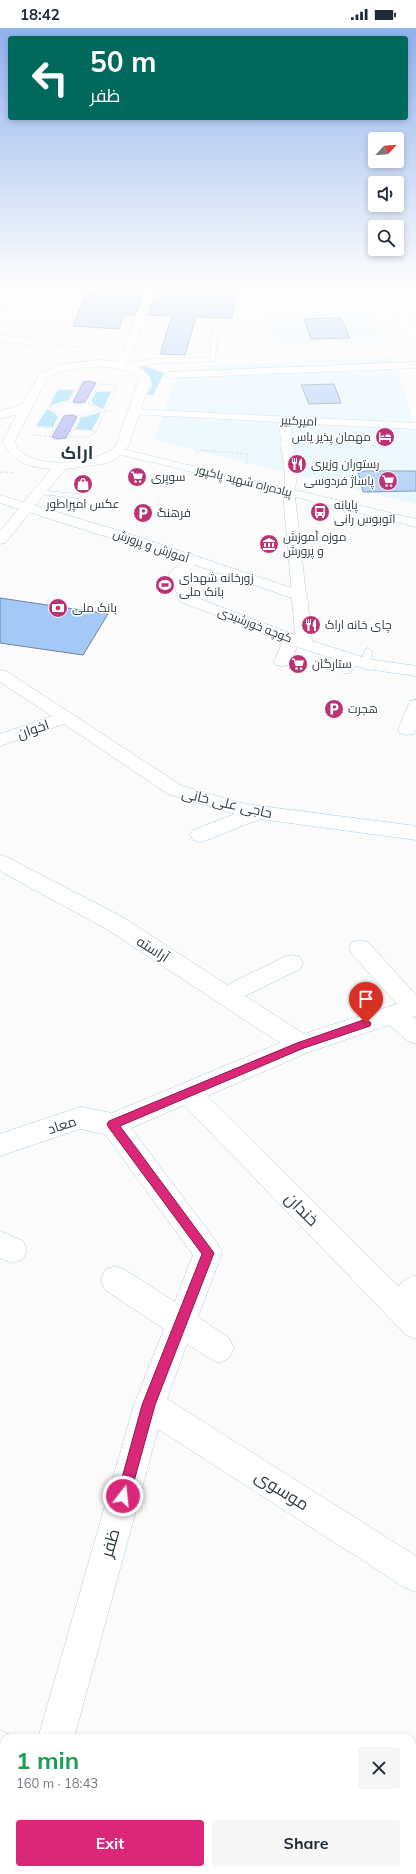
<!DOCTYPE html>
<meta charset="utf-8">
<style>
:root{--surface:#fff;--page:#f6f6f7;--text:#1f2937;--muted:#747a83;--accent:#db2777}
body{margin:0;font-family:Mulish,Cairo,sans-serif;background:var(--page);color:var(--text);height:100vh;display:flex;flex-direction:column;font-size:15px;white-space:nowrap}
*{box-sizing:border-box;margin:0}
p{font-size:13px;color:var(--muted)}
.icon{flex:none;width:22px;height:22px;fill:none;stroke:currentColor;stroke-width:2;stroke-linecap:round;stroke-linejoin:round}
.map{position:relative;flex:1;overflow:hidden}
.details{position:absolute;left:0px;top:1706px;width:416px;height:140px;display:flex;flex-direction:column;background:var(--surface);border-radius:12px 12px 0 0;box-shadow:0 2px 6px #0003}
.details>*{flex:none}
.top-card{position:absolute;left:8px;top:8px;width:400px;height:84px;border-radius:4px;box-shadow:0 2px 6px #0003;background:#00695c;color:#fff;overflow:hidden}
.needle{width:26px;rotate:64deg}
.fabs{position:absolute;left:368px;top:104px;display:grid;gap:8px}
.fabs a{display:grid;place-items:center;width:36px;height:36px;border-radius:4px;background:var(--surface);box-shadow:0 2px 6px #0003;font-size:20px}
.pin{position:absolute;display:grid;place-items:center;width:34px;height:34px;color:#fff;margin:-41px -17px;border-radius:50% 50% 50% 0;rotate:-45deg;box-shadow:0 0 4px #0007}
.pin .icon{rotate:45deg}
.me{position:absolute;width:44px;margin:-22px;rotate:16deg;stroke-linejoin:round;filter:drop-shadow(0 0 3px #0008)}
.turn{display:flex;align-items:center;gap:14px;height:84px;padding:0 16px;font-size:18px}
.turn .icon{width:52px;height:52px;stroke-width:2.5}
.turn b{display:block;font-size:28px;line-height:34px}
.round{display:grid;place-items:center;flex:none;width:42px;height:42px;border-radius:4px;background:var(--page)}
.headline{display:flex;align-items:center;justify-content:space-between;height:68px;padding:0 16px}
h1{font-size:24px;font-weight:700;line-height:30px;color:#1e9e55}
.cta{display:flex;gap:8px;margin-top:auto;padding:8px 16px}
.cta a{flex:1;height:46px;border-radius:4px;background:var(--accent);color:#fff;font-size:16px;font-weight:700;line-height:46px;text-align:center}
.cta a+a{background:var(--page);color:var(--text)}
.status{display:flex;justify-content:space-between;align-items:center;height:28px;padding:0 20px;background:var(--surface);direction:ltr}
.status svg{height:11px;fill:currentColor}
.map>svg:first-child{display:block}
.built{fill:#e4f6ff}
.green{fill:#94d8f9}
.water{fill:#a7adf3;stroke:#828abe}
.building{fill:#a5c9f7;stroke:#6e839d}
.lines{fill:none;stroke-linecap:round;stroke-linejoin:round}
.service-casing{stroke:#abd0e3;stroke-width:1}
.pedestrian-casing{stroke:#abd0e3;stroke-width:1}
.minor-casing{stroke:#abd0e3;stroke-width:1}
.tertiary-casing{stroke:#abd0e3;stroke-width:1}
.secondary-casing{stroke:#abd0e3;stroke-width:1}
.path-far1{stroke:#9fa6a9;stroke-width:1;stroke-dasharray:0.5 1.5;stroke-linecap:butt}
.path{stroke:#9fa6a9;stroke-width:1.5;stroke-dasharray:0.5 2;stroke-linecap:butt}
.service{fill:#fff;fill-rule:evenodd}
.pedestrian{fill:#fff;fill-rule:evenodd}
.minor{fill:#fff;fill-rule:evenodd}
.tertiary{fill:#fff;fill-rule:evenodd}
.secondary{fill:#fff;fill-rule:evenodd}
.route{fill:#db2777;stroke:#8e194d}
.labels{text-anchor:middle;stroke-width:3;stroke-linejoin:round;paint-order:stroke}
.far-street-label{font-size:12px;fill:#2b3a41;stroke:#fff}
.far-poi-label{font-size:12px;fill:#2b3a41;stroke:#fff;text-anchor:start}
.street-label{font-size:14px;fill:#2b3a41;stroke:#fff}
.near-street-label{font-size:17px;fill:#2b3a41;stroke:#fff}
.far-town-label{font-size:18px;font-weight:bold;fill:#2b3a41;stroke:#fff}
</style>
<div class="status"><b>18:42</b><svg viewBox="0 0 49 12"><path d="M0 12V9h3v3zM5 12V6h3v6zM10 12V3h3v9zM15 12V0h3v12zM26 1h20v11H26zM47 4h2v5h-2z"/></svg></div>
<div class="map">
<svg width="416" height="1846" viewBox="0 0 416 1846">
<rect width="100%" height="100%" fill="#fbfbfb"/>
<g class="built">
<path d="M371,283L380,314L275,316L265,288Z"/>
<path d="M395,330L416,407V476L154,412L178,344L200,343L198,338Z"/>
</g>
<g class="green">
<path d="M141,337L164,345L153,368L147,366C156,355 151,347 140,339Z"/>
<path d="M58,362H74L68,372L49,378Z"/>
<path d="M96,364H111L103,381L94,377L91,373Z"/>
<path d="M47,381L55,385L58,389L53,399L36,398Z"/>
<path d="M101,384L92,402L76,401L81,390Z"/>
</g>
<g class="water">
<path d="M90,353L96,355L85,374L79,375L73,374L83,354Z"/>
<path d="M73,387L77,389L66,410L58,411L52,409L64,388Z"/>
</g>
<g class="building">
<path d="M103,256L146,258L135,287H124L119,301L73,298L86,265L99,266Z"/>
<path d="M165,260L237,261L232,290L196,289L185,327L160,326L172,288L148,287L157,263Z"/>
<path d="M341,290L350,310L311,311L304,291Z"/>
<path d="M334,356L341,375L309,376L301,357Z"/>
<path d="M358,443H416V463L363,464Z"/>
<path d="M0,570L108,586L83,627L0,615Z"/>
</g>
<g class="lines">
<defs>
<g id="service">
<path d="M215,301L218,303L215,333L159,335L127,341L124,339C140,327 189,331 210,330L212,303Z"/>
<path d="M37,462L78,466L82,468L78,470L40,466H37Z"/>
<path d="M368,620L372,623L371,636L366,639L361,636L364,623Z"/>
<path d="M355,630L360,633L350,645H344L342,643C346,638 350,632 355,630Z"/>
</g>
<g id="pedestrian">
<path d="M416,334V340L169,350L164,347L169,344Z"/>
<path d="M134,381L416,395V401L290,395L297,449L295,462L416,491V499L295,469L306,567L304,570H294L292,567L283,466L114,425L113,423L118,420L284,460L285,449L279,394L130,386L129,384L130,382Z"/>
</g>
<g id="minor">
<path d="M15,255H25L4,276L0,277V270Z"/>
<path d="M159,255H395L398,257L393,260L165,259L151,264L146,261Z"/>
<path d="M407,255H416V261L404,260L402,258L404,256Z"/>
<path d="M0,307L41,312L46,315L41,318L0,313Z"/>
<path d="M0,467L130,506L304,564L307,567L312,613L368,631L416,638V648L366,641L297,619L288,637L282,638L276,637L274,633L283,613L181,574L168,546L183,533L0,475ZM195,537L292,570L295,607L192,568L183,547Z"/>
<path d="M0,642L6,643L182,758L245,776L416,798V812L260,791L207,812L200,814L193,812L190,807L193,802L235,786L168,766L64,696L0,718V706L52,688L0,654Z"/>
<path d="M416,672V702L413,706L407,707L401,706L398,702L410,673Z"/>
<path d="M0,827L7,829L124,890L227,957L284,929L292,927L300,929L303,935L300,941L245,968L304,1006L397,976L352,926L349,920L352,914L360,912L368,914L416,967V988L412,989L416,992V1016L408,1013L389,997L309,1024L207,1068L398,1258L406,1251L416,1247V1311L406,1307L184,1077L131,1100L218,1216L222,1225L198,1289L229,1310L234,1320L229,1330L219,1335L209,1330L187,1316L167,1371L416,1528V1564L404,1559L158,1401L74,1710H38L134,1377L164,1301L105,1262L101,1252L105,1242L115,1238L125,1242L175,1274L193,1227L105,1106L80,1101L0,1128V1106L80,1079L112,1085L280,1015L108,902L0,843Z"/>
<path d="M0,1203L23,1213L27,1222L23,1231L13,1235L0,1230Z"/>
<path d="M4,1812V1842H19L18,1846H0V1814Z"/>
</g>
<g id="tertiary">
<path d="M149,255H159L131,327L124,339H116L115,337L121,327Z"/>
<path d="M0,1702L17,1710H4V1742L0,1740Z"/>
<path d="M168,1842H213L215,1846H170Z"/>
</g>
<g id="secondary">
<path d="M388,255H398L411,299L416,304V313C398,309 393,271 388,255Z"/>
<path d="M98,332C117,333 139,334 151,351L129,417L124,423L116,431L103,436L65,441L5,515L0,516V503L51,441C27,438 15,436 2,414L17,386L0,391V383L22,377L40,345L64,336ZM98,338L126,342L139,351L116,418C97,436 38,442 19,422C17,420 16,416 14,414L48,349L66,342Z"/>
</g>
</defs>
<use href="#service" class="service-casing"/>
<use href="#pedestrian" class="pedestrian-casing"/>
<use href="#minor" class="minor-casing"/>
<use href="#tertiary" class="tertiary-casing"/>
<use href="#secondary" class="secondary-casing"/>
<g class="path-far1">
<path d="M57,317L82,319"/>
<path d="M56,361L76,362"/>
<path d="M95,363L115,364"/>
<path d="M69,374L79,377L88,375L100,382"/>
<path d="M88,375L98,356"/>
<path d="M46,379C67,378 70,372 80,355"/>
<path d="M50,380L62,387"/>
<path d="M61,390L62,387L74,386L81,388"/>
<path d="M80,390L94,383H105L116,361L114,357L98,356L93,353"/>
<path d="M102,390L105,383H116"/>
</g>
<g class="path">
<path d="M37,399L54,400"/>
<path d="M74,401L95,403"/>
<path d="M33,407L50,408L56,412L72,409H89L96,403L103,389"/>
<path d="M50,408L61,389"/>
<path d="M69,409L81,389"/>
<path d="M196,425L201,422L248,426L246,438"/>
<path d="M0,444L13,445"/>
</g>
<use href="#service" class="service"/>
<use href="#pedestrian" class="pedestrian"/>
<use href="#minor" class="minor"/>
<use href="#tertiary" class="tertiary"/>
<use href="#secondary" class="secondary"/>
</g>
<linearGradient id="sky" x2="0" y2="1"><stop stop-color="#8eb1ec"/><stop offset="0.5" stop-color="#fdfdfd"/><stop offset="1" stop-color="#fdfdfd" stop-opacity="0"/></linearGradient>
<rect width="416" height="513" fill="url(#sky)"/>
<path class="route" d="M366,991L371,995L370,998L304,1020L120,1098L214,1225L155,1377L130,1468L128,1472L123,1474L119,1472L117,1468L142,1377L202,1226L109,1100L107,1096L109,1093L297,1015Z"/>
<defs>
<symbol id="hotel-disc" viewBox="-11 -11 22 22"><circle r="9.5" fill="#ba3375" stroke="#fff"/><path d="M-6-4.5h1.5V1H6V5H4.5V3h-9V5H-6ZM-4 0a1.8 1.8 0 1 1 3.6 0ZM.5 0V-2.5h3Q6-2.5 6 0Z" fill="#fff"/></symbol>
<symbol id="restaurant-disc" viewBox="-11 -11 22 22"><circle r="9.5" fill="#ba3375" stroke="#fff"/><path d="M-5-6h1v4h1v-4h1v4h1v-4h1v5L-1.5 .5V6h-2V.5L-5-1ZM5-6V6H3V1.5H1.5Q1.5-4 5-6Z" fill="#fff"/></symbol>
<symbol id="supermarket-disc" viewBox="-11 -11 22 22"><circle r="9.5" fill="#ba3375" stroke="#fff"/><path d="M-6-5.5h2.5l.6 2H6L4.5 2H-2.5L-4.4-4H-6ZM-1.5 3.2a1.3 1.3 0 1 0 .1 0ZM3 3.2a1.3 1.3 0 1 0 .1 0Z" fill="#fff"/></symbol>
<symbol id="shop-disc" viewBox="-11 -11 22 22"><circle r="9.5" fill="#ba3375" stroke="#fff"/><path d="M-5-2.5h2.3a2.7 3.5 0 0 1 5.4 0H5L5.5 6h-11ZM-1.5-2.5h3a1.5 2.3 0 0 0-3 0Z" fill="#fff"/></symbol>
<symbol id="bus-disc" viewBox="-11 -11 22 22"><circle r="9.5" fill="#ba3375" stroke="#fff"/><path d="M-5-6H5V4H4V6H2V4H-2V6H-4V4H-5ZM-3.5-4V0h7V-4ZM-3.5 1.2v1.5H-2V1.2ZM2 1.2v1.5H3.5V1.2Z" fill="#fff"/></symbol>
<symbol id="parking-disc" viewBox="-11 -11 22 22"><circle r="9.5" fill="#ba3375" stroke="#fff"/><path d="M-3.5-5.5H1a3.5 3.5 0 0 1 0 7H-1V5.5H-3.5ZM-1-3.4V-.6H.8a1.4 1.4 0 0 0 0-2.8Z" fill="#fff"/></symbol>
<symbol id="museum-disc" viewBox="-11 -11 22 22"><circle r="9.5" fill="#ba3375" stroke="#fff"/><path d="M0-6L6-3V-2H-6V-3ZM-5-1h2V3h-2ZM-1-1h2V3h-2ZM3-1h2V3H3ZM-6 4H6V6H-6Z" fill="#fff"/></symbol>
<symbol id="stadium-disc" viewBox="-11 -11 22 22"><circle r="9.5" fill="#ba3375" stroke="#fff"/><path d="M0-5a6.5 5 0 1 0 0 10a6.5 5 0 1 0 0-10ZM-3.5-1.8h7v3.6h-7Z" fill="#fff"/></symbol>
<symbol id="bank-disc" viewBox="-11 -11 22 22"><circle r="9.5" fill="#ba3375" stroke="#fff"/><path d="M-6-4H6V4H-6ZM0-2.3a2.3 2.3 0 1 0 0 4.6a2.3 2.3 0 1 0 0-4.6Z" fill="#fff"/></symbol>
</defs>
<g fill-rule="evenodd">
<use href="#hotel-disc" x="374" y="398" width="22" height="22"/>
<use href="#restaurant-disc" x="286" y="425" width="22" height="22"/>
<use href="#supermarket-disc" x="126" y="438" width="22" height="22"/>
<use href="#supermarket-disc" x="377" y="442" width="22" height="22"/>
<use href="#shop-disc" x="72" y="445" width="22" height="22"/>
<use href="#bus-disc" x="309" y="473" width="22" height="22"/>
<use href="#parking-disc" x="132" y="474" width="22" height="22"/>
<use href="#museum-disc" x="258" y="505" width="22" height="22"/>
<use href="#stadium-disc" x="154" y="546" width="22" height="22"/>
<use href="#bank-disc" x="47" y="569" width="22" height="22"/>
<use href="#restaurant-disc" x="300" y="586" width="22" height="22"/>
<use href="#supermarket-disc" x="287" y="625" width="22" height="22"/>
<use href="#parking-disc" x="323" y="670" width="22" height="22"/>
</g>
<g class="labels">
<g class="far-street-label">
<text transform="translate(299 393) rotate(3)" y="4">امیرکبیر</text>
<text transform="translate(244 453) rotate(14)" y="4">پیاده‌راه شهید پاکپور</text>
<text transform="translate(151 518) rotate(19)" y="4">آموزش و پرورش</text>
<text transform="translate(255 597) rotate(21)" y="4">کوچه خورشیدی</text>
</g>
<g class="far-poi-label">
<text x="371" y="413" text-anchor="end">مهمان پذیر یاس</text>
<text x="311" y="440">رستوران وزیری</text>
<text x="151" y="453">سوپری</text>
<text x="374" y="457" text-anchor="end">پاساژ فردوسی</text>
<text x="83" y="480" text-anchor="middle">عکس امپراطور</text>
<text x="334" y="481">پایانه<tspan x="334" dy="14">اتوبوس رانی</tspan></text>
<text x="157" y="489">فرهنگ</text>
<text x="283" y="513">موزه آموزش<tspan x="283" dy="14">و پرورش</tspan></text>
<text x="179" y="554">زورخانه شهدای<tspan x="179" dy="14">بانک ملی</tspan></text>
<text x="72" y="584">بانک ملی</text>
<text x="325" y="601">چای خانه اراک</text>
<text x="312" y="640">ستارگان</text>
<text x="348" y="685">هجرت</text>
</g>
<g class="street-label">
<text transform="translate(33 701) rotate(-19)" y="5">اخوان</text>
<text transform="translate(227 775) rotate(13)" y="5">حاجی علی خانی</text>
<text transform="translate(153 921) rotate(33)" y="5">آراسته</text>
<text transform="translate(62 1097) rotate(-18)" y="5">معاد</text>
</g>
<g class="near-street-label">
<text transform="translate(302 1181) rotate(45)" y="6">خندان</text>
<text transform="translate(282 1462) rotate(32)" y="6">موسوی</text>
<text transform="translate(110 1515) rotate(-74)" y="6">ظفر</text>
</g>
<g class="far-town-label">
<text x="77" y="431">اراک</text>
</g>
</g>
</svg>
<div class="fabs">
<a><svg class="needle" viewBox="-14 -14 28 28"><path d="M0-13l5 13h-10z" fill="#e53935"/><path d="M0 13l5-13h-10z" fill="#747a83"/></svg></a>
<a><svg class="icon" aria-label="sound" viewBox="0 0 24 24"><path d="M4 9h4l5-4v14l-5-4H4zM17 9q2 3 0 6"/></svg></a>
<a><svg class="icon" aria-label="search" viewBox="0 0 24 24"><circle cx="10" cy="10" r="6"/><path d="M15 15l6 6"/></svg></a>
</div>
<div class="pin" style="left:366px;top:995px;background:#d93025"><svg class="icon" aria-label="arrive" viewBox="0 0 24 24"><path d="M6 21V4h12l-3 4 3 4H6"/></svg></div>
<svg class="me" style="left:123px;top:1468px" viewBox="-20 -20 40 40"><circle r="17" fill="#db2777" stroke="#fff" stroke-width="3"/><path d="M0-11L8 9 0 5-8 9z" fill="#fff"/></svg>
<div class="top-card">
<div class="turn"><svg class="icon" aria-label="left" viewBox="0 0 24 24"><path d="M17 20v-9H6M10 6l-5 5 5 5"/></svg><div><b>50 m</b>ظفر</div></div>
</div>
<section class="details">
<div class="headline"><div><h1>1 min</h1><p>160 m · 18:43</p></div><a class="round"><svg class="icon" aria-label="close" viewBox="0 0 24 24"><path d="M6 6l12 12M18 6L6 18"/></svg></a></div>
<div class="cta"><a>Exit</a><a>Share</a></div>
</section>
</div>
